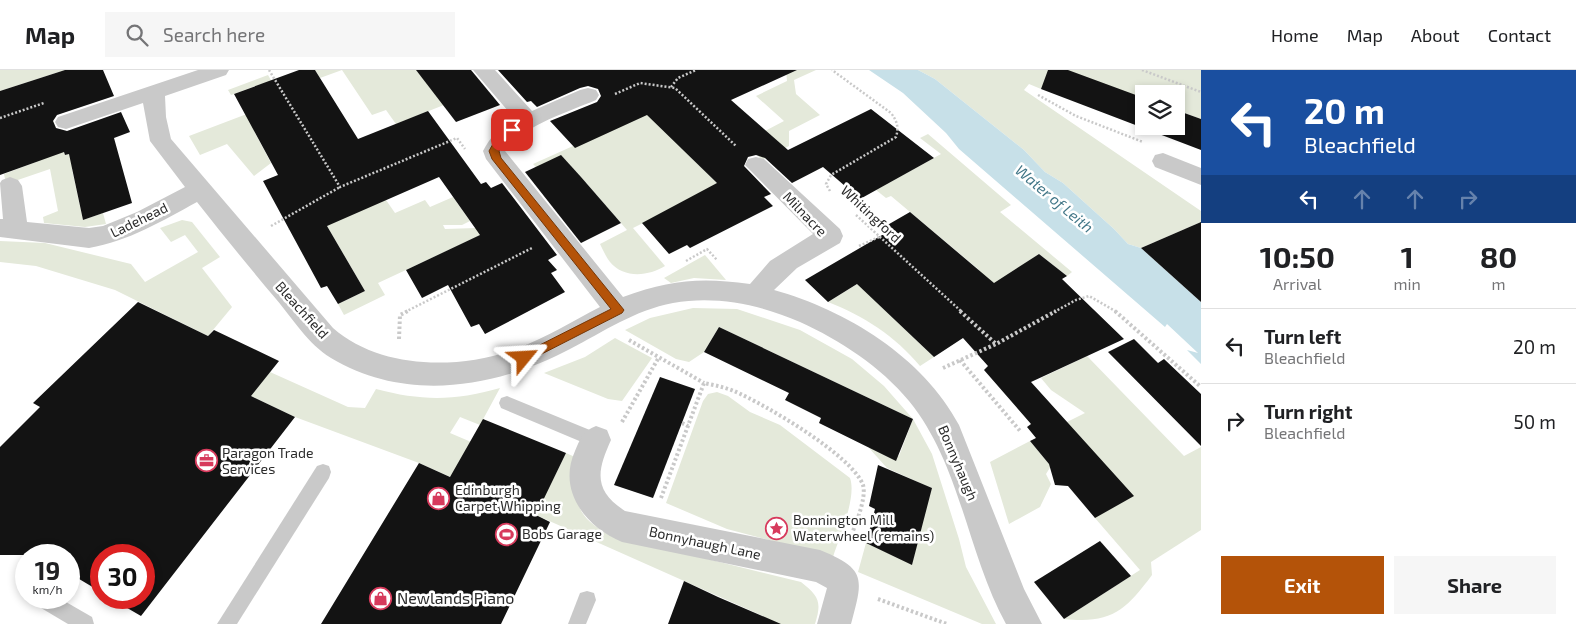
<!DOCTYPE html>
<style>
:root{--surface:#fff;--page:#f6f6f6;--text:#202124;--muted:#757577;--line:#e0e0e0;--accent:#b45309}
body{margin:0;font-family:"Exo 2",sans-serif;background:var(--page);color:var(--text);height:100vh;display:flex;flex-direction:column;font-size:19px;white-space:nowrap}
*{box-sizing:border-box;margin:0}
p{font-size:16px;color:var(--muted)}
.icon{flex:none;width:28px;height:28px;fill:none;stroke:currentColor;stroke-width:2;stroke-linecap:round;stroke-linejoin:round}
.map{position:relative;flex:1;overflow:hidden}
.panel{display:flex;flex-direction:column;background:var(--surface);width:375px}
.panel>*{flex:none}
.banner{background:#1a4fa0;color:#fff;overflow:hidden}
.buttons{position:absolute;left:1135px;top:15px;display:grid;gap:10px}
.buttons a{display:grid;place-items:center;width:50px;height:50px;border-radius:0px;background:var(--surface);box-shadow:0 2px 8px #0003;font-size:25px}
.speed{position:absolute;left:15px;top:474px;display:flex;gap:10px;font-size:25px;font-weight:700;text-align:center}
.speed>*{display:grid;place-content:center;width:65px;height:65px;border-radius:50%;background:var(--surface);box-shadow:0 2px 8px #0003;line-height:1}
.speed small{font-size:12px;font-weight:400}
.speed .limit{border:8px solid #d22;background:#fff;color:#111}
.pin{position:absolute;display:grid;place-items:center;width:42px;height:42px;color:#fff;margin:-21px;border-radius:10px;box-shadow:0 2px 8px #0006}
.me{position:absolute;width:55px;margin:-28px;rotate:63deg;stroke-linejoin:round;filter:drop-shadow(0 0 4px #0008)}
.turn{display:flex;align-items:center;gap:18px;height:105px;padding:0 20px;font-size:22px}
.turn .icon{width:65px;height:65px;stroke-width:2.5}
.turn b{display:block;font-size:35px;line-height:42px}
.lanes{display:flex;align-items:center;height:48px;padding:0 20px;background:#0003;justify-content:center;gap:25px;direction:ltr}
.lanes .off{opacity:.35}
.eta{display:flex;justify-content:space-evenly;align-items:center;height:85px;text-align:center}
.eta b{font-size:30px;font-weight:700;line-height:35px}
.cta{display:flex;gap:10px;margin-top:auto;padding:10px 20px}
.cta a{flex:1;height:58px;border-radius:0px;background:var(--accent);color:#fff;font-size:20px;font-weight:700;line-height:58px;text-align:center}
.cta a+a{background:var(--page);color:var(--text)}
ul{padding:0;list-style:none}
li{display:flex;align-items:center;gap:15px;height:75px;padding:0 20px;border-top:1px solid var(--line)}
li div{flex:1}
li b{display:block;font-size:19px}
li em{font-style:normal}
header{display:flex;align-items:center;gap:30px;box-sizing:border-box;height:70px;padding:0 25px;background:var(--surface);border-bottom:1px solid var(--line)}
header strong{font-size:24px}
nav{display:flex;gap:28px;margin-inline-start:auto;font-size:18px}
.search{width:350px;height:45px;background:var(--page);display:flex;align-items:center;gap:12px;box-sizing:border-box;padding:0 18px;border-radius:0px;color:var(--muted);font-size:19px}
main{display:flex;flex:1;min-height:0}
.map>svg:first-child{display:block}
.green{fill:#e4e9da}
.water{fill:#c7e0e8}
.building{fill:#131313}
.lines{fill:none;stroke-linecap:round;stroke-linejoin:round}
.path-far1{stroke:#c9c9c9;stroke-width:2.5;stroke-dasharray:2 2;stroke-linecap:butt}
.path{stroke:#c9c9c9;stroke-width:4;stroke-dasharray:2.5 2.5;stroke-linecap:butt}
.service{fill:#c9c9c9;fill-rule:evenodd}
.minor{fill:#c9c9c9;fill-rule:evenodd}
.route{fill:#b45309;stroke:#753606}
.labels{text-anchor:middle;stroke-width:5;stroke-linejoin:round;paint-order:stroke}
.street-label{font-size:14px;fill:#2c2c2c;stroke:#fff}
.poi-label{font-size:14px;fill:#2c2c2c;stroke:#fff;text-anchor:start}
.water-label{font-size:15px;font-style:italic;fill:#417687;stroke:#fff}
.near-poi-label{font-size:16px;fill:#2c2c2c;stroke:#fff;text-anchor:start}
</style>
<header>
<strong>Map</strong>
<div class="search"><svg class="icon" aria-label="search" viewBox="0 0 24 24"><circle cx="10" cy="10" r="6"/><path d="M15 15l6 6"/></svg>Search here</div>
<nav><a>Home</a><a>Map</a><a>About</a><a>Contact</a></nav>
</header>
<main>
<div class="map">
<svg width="1201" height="554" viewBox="0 0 1201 554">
<rect width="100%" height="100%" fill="#fff"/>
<g class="green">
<path d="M0,0H65L0,21Z"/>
<path d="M315,0H416L419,3L427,0L454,31L396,54L386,40L372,45L342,0L320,8Z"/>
<path d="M786,0H816L794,10L796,24L820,45L789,61V76L762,90L758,86L781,75L765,61L784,51L756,26L787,11Z"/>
<path d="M918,0H1053L1041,19L1029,14L1024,20L1201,141V152L1141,178L1128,174L1114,159L1063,113L1045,102L1024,80L935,9Z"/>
<path d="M1068,0H1201V49L1176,40V24H1144V56L1157,63L1126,51Z"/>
<path d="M268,5L292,47L254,61L271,93L254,106L227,74L200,85L189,66L273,34L261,14L231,25L228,20Z"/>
<path d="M48,35L65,85L86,78L90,92L72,99L83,150L103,143L106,154L85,157L44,153L43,147L58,141L50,99L6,114L4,104L36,92L0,52Z"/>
<path d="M645,42L717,113V116L633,158L665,196C649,206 624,209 610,192C606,187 603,180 600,174L627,160L581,107L536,97L533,94L573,76L575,77Z"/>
<path d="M928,64L1011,135L1000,142L1072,202L1067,206L1039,184L989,217L978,199L891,126L886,128L876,120L941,84L920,68Z"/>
<path d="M453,127L470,151L462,155H443L445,159L476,158L481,165L378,213L385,225L344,245L338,234L365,221L321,146L288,160L292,151L386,130L395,143L425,130L430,137Z"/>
<path d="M182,150L192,152L220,187L202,198L232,237L208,266L115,220L36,196L0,192V171L45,173L131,194L145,212L198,182L185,165L171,172L160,158Z"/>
<path d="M705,185L726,210L694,208L671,213L664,208Z"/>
<path d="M880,200L861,217L934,287L920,296C895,266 864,246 828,232Z"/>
<path d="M693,238L737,239L800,260L852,289L884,316L913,349L932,384L959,469L966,497L996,554H982L858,502L866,473L912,494L931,418L887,398L869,378L872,373L899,386L913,349L719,257L704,282L689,292L676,289L625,260L650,248Z"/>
<path d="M615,268L652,288L622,331L608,329L544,303L585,287Z"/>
<path d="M1087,286L1184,386L1201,377V460L1151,492L1152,505C1125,541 1111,554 1064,549L1140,500L1095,448L1067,352L1085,343L1051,320L1041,308Z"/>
<path d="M270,302L348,337L365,338L376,319C421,331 455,331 500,318L480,355L460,347L450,363L554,407L566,383L575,387C575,426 571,445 610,465L801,512C819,526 822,532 815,554H764L765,547L419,393L295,347L209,306L255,320Z"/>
<path d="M717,322L728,326L750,342L780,355L850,408C857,427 839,468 833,487L727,459L666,433L703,331L708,324Z"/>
<path d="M1030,371L1051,396L1046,404L1051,414L1040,437L1009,454L990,392Z"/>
</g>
<path class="water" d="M869,0H918L935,9L1024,80L1045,102L1063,113L1114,159L1128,174L1141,178L1201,232V294L1187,280L1198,283L1167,254L1165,257L959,79L946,63L903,23Z"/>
<g class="building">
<path d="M65,0H103L114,26L57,45L53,51L56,58L67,61L121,42L130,62L114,68L132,133L83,150L69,84L65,85L64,82L0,105V21Z"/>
<path d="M299,0H315L358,69L428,41L481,114L486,112L491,118L502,113L557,185L548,190L557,200L551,203L565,222L485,264L479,254L471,257L448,215L422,228L406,200L480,165L439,107L327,156L365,221L338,234L327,216L321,218L263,111L278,105L234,24Z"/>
<path d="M416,0H471L500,35L456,52Z"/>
<path d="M498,0H797L731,30L788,80L871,39L934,88L860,129L823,97L792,113L765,88L756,85L748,87L744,96L771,124L764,127L773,136L690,178L687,175L669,184L642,153L717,113L647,45L575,78L550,51L597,32L601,26L598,19L588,16L580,18L537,37L531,31L527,32Z"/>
<path d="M1048,0H1068L1144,28V56H1176V40L1201,49V80L1041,19Z"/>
<path d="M561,85L581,107L621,153L581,173L525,102Z"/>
<path d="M910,142L994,213L1039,184L1067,206L1062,209L1124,269L1031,312L1134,426L1095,448L1068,416L1055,415L1049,394L1030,371L1036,368L1027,357L1031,354L984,300L988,296L963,268L934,287L857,214L828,232L805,210L889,161L884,157Z"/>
<path d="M1201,152V232L1141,178Z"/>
<path d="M138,232L208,266L214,260L279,291L251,326L295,347L141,546L110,528H144V485H101V522L69,503V485H0V377L40,337L33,333Z"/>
<path d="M719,257L913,349L896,391L819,353L821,348L785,330L789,323L704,282Z"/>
<path d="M1134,269L1158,293L1164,289L1201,324V376L1108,282Z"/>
<path d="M660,307L695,319L653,428L614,415Z"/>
<path d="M483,349L566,383L536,445L550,452L501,554H321L419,393L450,407Z"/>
<path d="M878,395L932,418L912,495L866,473L875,439L869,436Z"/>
<path d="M1100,471L1131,506L1064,549L1034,512Z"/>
<path d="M684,511L718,527L781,554H668Z"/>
</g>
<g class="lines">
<g class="path-far1">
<path d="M269,0L340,117L457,68L465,79"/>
<path d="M1142,0L1201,22"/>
<path d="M671,17L678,8L696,0"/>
<path d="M615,24L640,13L675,18L736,76"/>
<path d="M1038,25L1076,46L1143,72"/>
<path d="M0,48L44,33"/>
<path d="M830,121L826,114L831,105L896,67C899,57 897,51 891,43L832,0"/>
<path d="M856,145L962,242"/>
<path d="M271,156L340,117"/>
<path d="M859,176L879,167"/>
<path d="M686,191L707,179L717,190"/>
<path d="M405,242L532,178"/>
<path d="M1054,242L1076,230L1089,226L1117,242"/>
</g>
<g class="path">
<path d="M960,241L996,274"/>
<path d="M1115,241L1201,317"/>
<path d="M399,269L400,245L408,241"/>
<path d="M629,270L704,313"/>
<path d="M960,290L1021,362"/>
<path d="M943,298L996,274L1056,241"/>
<path d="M622,352L659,287"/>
<path d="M682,353L688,356"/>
<path d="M661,428L704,313C714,315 724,317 734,321C764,334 852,385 863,415C867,429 854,458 849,471"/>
<path d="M878,529L947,554"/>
</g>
<g class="service">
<path d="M507,326L602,365L604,370L602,375L596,378L501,338L499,333L501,328Z"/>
<path d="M323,394L329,396L331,402L329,408L237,554H217L317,396Z"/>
<path d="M587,521L594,523L596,530L586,554H568L580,523Z"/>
<path d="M34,528H59L92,547L94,554H68L36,535Z"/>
</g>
<g class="minor">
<path d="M198,0H229L226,5L165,26L166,47L171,69L333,258C381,300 461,300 518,278C547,267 573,251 600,237L486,89L483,81C491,66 500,57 515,49L473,0H495L532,41L580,20L588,18L596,20L599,25L596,30C568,42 522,56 505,81L623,227C670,210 700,207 750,214L770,191L813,164L745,95L748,89L756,87L764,89L840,159L843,166L840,173L797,198L774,220C846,240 923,287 959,355L1024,519L1042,554H1006C967,483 961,395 909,331C881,297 840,270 800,252C761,235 716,225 673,233C635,240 603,262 570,279C496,318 406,333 331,288C308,274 293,249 276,229C249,197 223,165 197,132C162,151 129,171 89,178L0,167V149H3L0,113L2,110L10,107L18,110L22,116L27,152L89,158L103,156L137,142L185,117L150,71L143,33L66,59L58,57L55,52L58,47Z"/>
<path d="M1163,83L1201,98V115L1155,97L1152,91L1155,85Z"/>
<path d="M596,356L607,360L611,370C597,401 593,420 625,441L820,480C867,499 863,509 851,554H817L827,518L816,512L622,472C586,457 557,421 575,381C580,369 583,361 596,356Z"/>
</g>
</g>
<path class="route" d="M512,57L517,60L499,81L501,88L624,240L622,243L524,293L520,292V285L611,239L492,89L489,81L494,72Z"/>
<defs>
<symbol id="office-ring" viewBox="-11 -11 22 22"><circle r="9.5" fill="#fff" stroke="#d73a5c" stroke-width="1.5"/><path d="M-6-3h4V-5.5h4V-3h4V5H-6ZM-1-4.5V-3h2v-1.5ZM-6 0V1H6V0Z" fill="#d73a5c"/></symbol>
<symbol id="shop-ring" viewBox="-11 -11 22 22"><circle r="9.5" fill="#fff" stroke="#d73a5c" stroke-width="1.5"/><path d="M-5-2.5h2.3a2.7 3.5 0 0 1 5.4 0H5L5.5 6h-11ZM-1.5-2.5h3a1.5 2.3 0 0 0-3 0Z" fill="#d73a5c"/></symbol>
<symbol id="sight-ring" viewBox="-11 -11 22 22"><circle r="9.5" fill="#fff" stroke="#d73a5c" stroke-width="1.5"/><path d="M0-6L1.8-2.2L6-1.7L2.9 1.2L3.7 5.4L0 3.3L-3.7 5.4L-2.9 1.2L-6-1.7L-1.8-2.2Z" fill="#d73a5c"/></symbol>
<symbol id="stadium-ring" viewBox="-11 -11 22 22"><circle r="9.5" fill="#fff" stroke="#d73a5c" stroke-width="1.5"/><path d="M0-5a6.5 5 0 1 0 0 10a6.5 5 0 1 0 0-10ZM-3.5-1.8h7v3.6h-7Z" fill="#d73a5c"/></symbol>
</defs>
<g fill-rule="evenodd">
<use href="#office-ring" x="194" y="378" width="25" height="25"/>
<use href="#shop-ring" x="426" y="416" width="25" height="25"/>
<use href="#sight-ring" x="764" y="446" width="25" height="25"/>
<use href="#stadium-ring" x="494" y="452" width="25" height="25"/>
<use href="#shop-ring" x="368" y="516" width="25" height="25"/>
</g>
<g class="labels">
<g class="street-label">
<text transform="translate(805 144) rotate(46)" y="5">Milnacre</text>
<text transform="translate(871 144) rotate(43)" y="5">Whitingford</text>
<text transform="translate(139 150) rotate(-26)" y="5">Ladehead</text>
<text transform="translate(302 240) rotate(48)" y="5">Bleachfield</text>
<text transform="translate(958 393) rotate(67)" y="5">Bonnyhaugh</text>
<text transform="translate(705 473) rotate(12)" y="5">Bonnyhaugh Lane</text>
</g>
<g class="poi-label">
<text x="222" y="388">Paragon Trade<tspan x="222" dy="16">Services</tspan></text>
<text x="455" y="425">Edinburgh<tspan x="455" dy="16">Carpet Whipping</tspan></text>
<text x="793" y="455">Bonnington Mill<tspan x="793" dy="16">Waterwheel (remains)</tspan></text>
<text x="522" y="469">Bobs Garage</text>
</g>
<g class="water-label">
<text transform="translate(1054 129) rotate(40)" y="5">Water of Leith</text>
</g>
<g class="near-poi-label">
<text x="397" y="534">Newlands Piano</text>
</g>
</g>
</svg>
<div class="buttons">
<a><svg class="icon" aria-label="layers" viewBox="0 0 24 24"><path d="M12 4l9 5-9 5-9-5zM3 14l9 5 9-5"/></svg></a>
</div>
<div class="speed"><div>19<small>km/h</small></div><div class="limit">30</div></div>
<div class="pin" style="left:512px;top:60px;background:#d93025"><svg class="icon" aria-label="arrive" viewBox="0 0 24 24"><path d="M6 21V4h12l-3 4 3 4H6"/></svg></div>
<svg class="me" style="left:524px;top:288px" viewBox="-20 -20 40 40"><path d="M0-17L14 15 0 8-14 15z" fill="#b45309" stroke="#fff" stroke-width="4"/></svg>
</div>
<section class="panel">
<div class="banner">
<div class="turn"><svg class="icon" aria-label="left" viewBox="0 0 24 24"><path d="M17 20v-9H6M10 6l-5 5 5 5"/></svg><div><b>20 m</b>Bleachfield</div></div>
<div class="lanes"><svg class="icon" aria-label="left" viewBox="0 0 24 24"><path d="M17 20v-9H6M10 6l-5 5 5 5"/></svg><svg class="icon off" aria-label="ahead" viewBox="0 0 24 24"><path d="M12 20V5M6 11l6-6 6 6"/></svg><svg class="icon off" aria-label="ahead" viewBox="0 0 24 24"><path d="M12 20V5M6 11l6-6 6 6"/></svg><svg class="icon off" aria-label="right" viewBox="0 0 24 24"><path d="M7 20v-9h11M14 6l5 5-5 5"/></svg></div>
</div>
<div class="eta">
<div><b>10:50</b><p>Arrival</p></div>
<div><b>1</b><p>min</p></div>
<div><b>80</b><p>m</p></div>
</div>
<ul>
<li><svg class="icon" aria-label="left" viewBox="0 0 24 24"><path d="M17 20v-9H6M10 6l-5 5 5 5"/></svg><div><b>Turn left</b><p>Bleachfield</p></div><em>20 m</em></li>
<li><svg class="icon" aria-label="right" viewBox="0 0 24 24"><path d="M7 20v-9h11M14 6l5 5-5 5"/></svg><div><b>Turn right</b><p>Bleachfield</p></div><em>50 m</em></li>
</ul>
<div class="cta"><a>Exit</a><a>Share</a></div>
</section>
</main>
